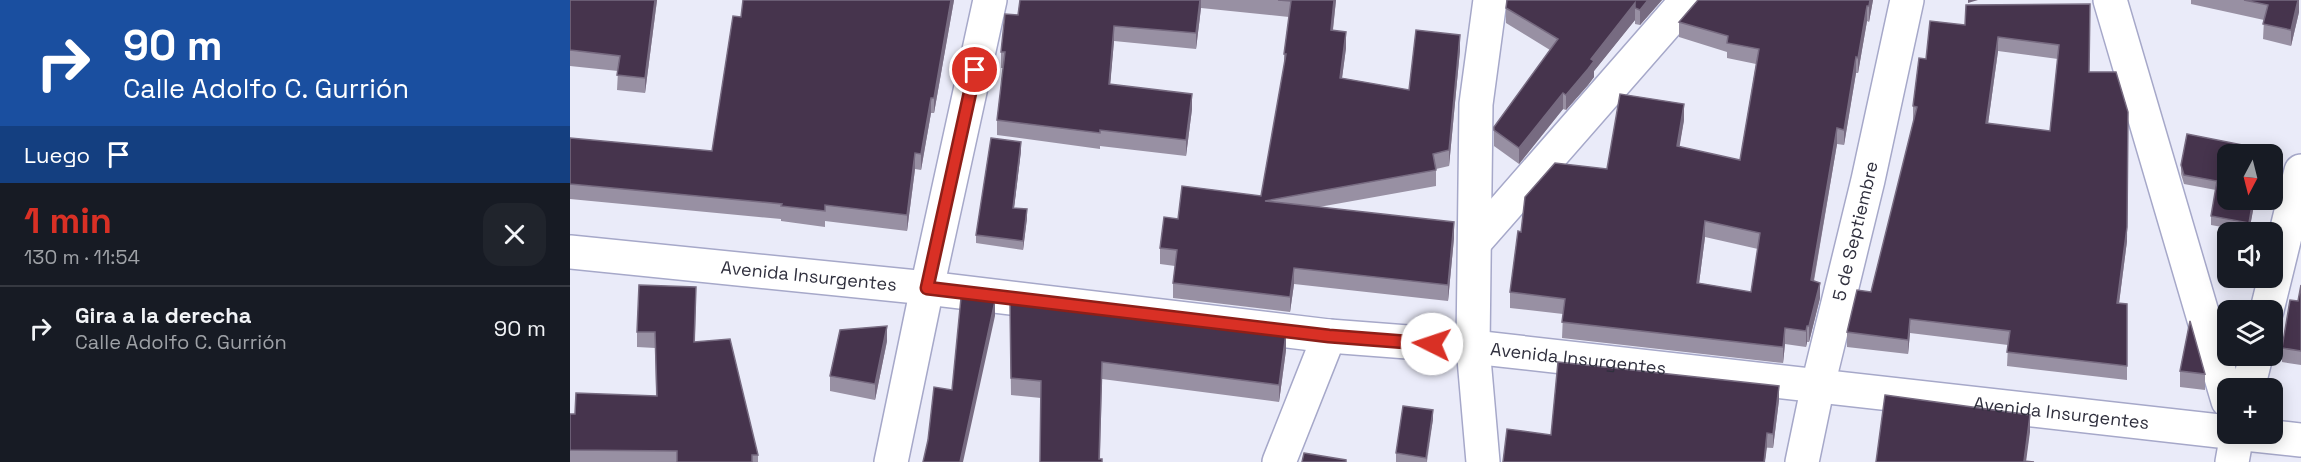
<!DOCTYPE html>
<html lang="es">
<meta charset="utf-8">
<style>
:root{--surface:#171b24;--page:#20242c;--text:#f1f3f6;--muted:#9ea1a6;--line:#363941;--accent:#d93025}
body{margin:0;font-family:"Space Grotesk",sans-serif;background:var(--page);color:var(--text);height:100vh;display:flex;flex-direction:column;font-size:22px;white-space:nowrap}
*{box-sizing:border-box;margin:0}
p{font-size:20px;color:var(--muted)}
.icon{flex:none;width:33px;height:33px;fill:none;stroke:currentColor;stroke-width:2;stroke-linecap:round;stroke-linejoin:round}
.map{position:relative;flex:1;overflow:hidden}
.side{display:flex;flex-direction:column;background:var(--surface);width:570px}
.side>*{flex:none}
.banner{background:#1a4fa0;color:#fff;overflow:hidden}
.needle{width:39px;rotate:187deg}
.fabs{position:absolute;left:1647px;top:144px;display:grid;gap:12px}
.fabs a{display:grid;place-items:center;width:66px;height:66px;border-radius:12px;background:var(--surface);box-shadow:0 3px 15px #0003;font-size:30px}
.pin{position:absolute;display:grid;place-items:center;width:51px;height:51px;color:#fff;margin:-26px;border:3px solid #fff;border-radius:50%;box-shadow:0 2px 6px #0007}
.me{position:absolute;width:66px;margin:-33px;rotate:274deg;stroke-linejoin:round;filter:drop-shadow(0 0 4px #0008)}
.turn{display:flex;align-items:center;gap:21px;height:126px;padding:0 24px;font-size:27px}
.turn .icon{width:78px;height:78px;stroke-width:2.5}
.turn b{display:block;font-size:42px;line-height:51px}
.then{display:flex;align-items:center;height:57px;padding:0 24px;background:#0003;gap:12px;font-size:22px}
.round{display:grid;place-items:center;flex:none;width:63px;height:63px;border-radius:18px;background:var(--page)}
.overview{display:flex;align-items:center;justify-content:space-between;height:102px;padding:0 24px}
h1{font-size:36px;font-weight:800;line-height:45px;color:var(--accent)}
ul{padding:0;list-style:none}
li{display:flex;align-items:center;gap:18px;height:84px;padding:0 24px;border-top:2px solid var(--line)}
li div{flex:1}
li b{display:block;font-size:22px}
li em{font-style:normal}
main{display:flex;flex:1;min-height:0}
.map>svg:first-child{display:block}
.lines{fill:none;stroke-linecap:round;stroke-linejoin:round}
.minor-casing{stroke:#a6a8c9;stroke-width:36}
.tertiary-casing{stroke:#a6a8c9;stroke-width:36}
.minor{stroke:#fff;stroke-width:33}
.tertiary{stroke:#fff;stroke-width:33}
.wall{fill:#9890a3;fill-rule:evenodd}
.shaded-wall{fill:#776b81}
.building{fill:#46344d;stroke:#776b81;stroke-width:1.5;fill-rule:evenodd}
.route-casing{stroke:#8d1f18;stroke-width:15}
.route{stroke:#d93025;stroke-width:10}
.labels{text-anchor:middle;stroke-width:6;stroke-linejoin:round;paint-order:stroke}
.street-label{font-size:18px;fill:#30303e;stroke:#f9faf9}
</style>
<main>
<section class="side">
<div class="banner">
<div class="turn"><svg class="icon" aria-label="right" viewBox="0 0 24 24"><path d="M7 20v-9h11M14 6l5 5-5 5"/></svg><div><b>90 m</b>Calle Adolfo C. Gurrión</div></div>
<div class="then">Luego<svg class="icon" aria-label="arrive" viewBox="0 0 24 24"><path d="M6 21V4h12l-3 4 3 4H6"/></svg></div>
</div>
<div class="overview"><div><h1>1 min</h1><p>130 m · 11:54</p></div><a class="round"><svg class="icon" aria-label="close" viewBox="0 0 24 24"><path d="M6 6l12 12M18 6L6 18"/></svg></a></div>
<ul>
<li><svg class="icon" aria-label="right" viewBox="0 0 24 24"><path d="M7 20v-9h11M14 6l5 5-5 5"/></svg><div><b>Gira a la derecha</b><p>Calle Adolfo C. Gurrión</p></div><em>90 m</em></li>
</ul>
</section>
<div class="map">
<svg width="1731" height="462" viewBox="0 0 1731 462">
<rect width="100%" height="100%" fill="#eaebf9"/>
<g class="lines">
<defs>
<g id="minor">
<path d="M1540,0L1658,401"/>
<path d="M906,241L1117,0"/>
<path id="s1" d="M0,252L357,288L759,336L903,347L1658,432"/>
<path d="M1697,310L1731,171"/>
<path d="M1678,388L1686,356"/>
<path d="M1675,434L1731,440"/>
<path d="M321,462L357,288L420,0"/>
<path d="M709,462L759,336"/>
<path d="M913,462L903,347L906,104L920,0"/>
<path d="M1662,462L1667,434"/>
</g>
<g id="tertiary">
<path id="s2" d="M1232,462L1248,385L1298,180L1337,0"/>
</g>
</defs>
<use href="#minor" class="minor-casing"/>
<use href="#tertiary" class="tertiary-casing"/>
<use href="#minor" class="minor"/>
<use href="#tertiary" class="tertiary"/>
</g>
<g class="wall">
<path d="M0,0H87L75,93L47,90L48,71L0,66Z"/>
<path d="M384,0L364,113H361L351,170L345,169L337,231L255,221V227L211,221V219L0,199V138L142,151L171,17Z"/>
<path d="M450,0H766L763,30L776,48L772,78L839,90L890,50L879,166L866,169V186L749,207L884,238L878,301L724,284L720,312L603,298V283L605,266L590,264V248L608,219L691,196L714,68V54L719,17L631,8L626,49L544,41L540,84L622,109L616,156L530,146V149L427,135V120L433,68H431V52L448,15Z"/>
<path d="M1092,0L1070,25L1065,24V20L1024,71V77L1018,85L996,110L993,109L949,164L924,146V127L980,50L936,23V8Z"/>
<path d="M1303,0L1299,22L1297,21L1288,73H1286L1274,145L1267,144L1244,281L1250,298L1239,342H1237L1236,347L1215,344L1213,363L992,338L993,314L940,308V292L951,232L1037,169L1114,120L1109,147L1170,160L1186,64L1157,58V52L1109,37V22ZM1135,237L1188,249L1181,292L1129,283Z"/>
<path d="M1621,0H1729V12L1721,46L1693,39L1694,20L1621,4Z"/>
<path d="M1520,4L1519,72L1557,241L1549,304H1557V380L1437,366L1438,345L1340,333L1338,354L1277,347V332L1301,292L1344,121H1343V106L1356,59L1395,25ZM1428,51L1488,59L1480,131L1418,124Z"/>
<path d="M451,151L444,208L457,218L453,250L406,243V235Z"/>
<path d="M1693,154L1679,232L1641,225V216L1646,190L1614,184L1611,174V165Z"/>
<path d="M1731,285V365L1712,362V348L1728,301Z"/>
<path d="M126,302L125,342L188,455V462H0V414H5L86,396L85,348L67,347V332Z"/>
<path d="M440,317L716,350L709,402L532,379L530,459L471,398L441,395Z"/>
<path d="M317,341L305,400L260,391V376Z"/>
<path d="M1610,371L1635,374V390L1610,387Z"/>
<path d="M1209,400L1203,448L981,435Z"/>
<path d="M863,419L857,462H826V453Z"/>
</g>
<g class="shaded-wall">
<path d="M85,0H87L75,93V78Z"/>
<path d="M381,0H384L364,113V98Z"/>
<path d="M630,0H631V8L626,49V33Z"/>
<path d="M764,0H766L761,46V30Z"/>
<path d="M1078,0H1092L1070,25V10Z"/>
<path d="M1300,0H1303L1299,22V6Z"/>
<path d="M1398,0H1408L1398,3Z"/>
<path d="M1728,0H1729V12L1721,46V30Z"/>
<path d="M1065,3V20L1024,71V77L1018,85L996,110V95L1021,59Z"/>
<path d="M1297,6V21L1288,73V58Z"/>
<path d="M544,26V41L539,99V84Z"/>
<path d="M776,32V48L770,93V78Z"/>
<path d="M890,35V50L879,166V150Z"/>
<path d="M1428,37V51L1416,138V123Z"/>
<path d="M1286,57V73L1274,145V130Z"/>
<path d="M993,93V109L949,164V148Z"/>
<path d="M622,94V109L616,156V140Z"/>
<path d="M361,98V113L351,170V154Z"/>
<path d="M1114,104V120L1107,162V146Z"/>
<path d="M1558,126L1557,241L1547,318V303Z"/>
<path d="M1267,128V144L1241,296V280Z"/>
<path d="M451,142V151L443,217V208Z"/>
<path d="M345,153V169L337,231V215Z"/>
<path d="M1683,200H1685L1679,232V223Z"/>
<path d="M457,209V218L453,250V241Z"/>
<path d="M1135,221V237L1127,299V283Z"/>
<path d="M884,222V238L878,301V285Z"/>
<path d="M724,268V284L720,312V297Z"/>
<path d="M1250,283V298L1239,342V326Z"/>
<path d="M425,301V316L393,462H390Z"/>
<path d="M1340,319V333L1338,354V340Z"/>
<path d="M317,326V341L305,400V384Z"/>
<path d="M1237,326V342L1236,347V331Z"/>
<path d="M1215,328V344L1213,363V347Z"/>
<path d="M716,333V350L709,402V385Z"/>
<path d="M1209,386V400L1203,448V434Z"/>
<path d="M863,410V419L856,462V458Z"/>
<path d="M1460,415V432L1456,462H1454Z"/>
<path d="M1197,433V447L1195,462H1194Z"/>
</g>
<g class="building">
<path d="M0,0H85L75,78L47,75L50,56L0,50Z"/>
<path d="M173,0H381L364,98H361L351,154L345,153L337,215L255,205V211L211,206L212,204L0,184V138L142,151L163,16L171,17Z"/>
<path d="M450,0H630L626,33L544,26L539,84L622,94L616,140L530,130V133L427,120L435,52H431L435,14L448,15Z"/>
<path d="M708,0H764L761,30L776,32L770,78L839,90L846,30L890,35L879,150L863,154L866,170L695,201L884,222L878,285L724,268L720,297L603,283L607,250L590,248L594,217L608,219L612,186L691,196L716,54H714L721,1Z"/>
<path d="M937,0H1078L1070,10L1065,8V3L1021,59L1024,61L1018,69L996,95L993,93L949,148L924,130V127L988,39L936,8Z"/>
<path d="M1128,0H1300L1299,6H1297L1288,58L1286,57L1274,130L1267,128L1241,280L1250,283L1239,326H1237L1236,331L1215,328L1213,347L992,322L995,299L940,292L948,231L951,232L955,197L985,163L1037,169L1050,94L1114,104L1107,146L1170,160L1189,49L1157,43L1158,36L1109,22ZM1135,221L1190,233L1181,292L1127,283Z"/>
<path d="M1674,0H1728L1721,30L1693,24L1698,5Z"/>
<path d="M1520,4L1519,72H1546L1558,112L1557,227L1547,303L1557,304V366L1437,352L1440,331L1340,319L1338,340L1277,332L1287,290L1301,292L1347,107L1343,106L1349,58L1356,59L1360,21L1395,25L1396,5ZM1428,37L1489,45L1480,131L1416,123Z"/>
<path d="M1617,134L1693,149L1692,154H1658V200H1683L1679,223L1641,216L1647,181L1614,175L1611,165Z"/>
<path d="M421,138L451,142L443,208L457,209L453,241L406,235Z"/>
<path d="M69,285L126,287L124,342L160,339L188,455H182V462H107V451L0,450V414H5L6,393L87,396L85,332H67Z"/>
<path d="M1731,285V351L1712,348L1720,300L1728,301Z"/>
<path d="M391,298L425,301L390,462H353L358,440L364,387L382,390Z"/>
<path d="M440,301L716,333L709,385L532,362L529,459H532V462H470L471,381L441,378Z"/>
<path d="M1620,321L1635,374L1610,371Z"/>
<path d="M317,326L305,384L260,376L270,330Z"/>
<path d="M988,362L1209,386L1203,434L1197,433L1194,462H933L937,429L981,435Z"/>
<path d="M1315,395L1460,415L1454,461L1464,462H1306Z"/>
<path d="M833,406L863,410L856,458L826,453Z"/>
<path d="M734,453L776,460V462H732Z"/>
</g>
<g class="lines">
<defs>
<path id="route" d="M405,70L357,288L759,336L862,344"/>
</defs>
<use href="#route" class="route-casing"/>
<use href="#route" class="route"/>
</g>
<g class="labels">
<g class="street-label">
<text dy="6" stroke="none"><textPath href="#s2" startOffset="237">5 de Septiembre</textPath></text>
<text dy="6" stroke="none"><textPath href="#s1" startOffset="240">Avenida Insurgentes</textPath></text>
<text dy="6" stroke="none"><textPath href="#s1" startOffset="1014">Avenida Insurgentes</textPath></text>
<text dy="6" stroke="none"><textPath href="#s1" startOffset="1500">Avenida Insurgentes</textPath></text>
</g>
</g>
</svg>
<div class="fabs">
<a><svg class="needle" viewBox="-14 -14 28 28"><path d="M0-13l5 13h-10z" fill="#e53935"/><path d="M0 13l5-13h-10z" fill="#9ea1a6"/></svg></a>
<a><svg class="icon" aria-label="sound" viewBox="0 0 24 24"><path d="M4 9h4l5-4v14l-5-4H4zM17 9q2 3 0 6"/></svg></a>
<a><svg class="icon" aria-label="layers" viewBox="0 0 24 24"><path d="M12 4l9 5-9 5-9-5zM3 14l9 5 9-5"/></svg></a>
<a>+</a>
</div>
<div class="pin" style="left:405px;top:70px;background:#d93025"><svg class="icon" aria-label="arrive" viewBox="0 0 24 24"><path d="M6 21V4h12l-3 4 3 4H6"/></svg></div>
<svg class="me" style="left:862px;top:344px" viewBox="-20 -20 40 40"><circle r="19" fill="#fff"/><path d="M0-13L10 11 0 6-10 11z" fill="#d93025"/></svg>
</div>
</main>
